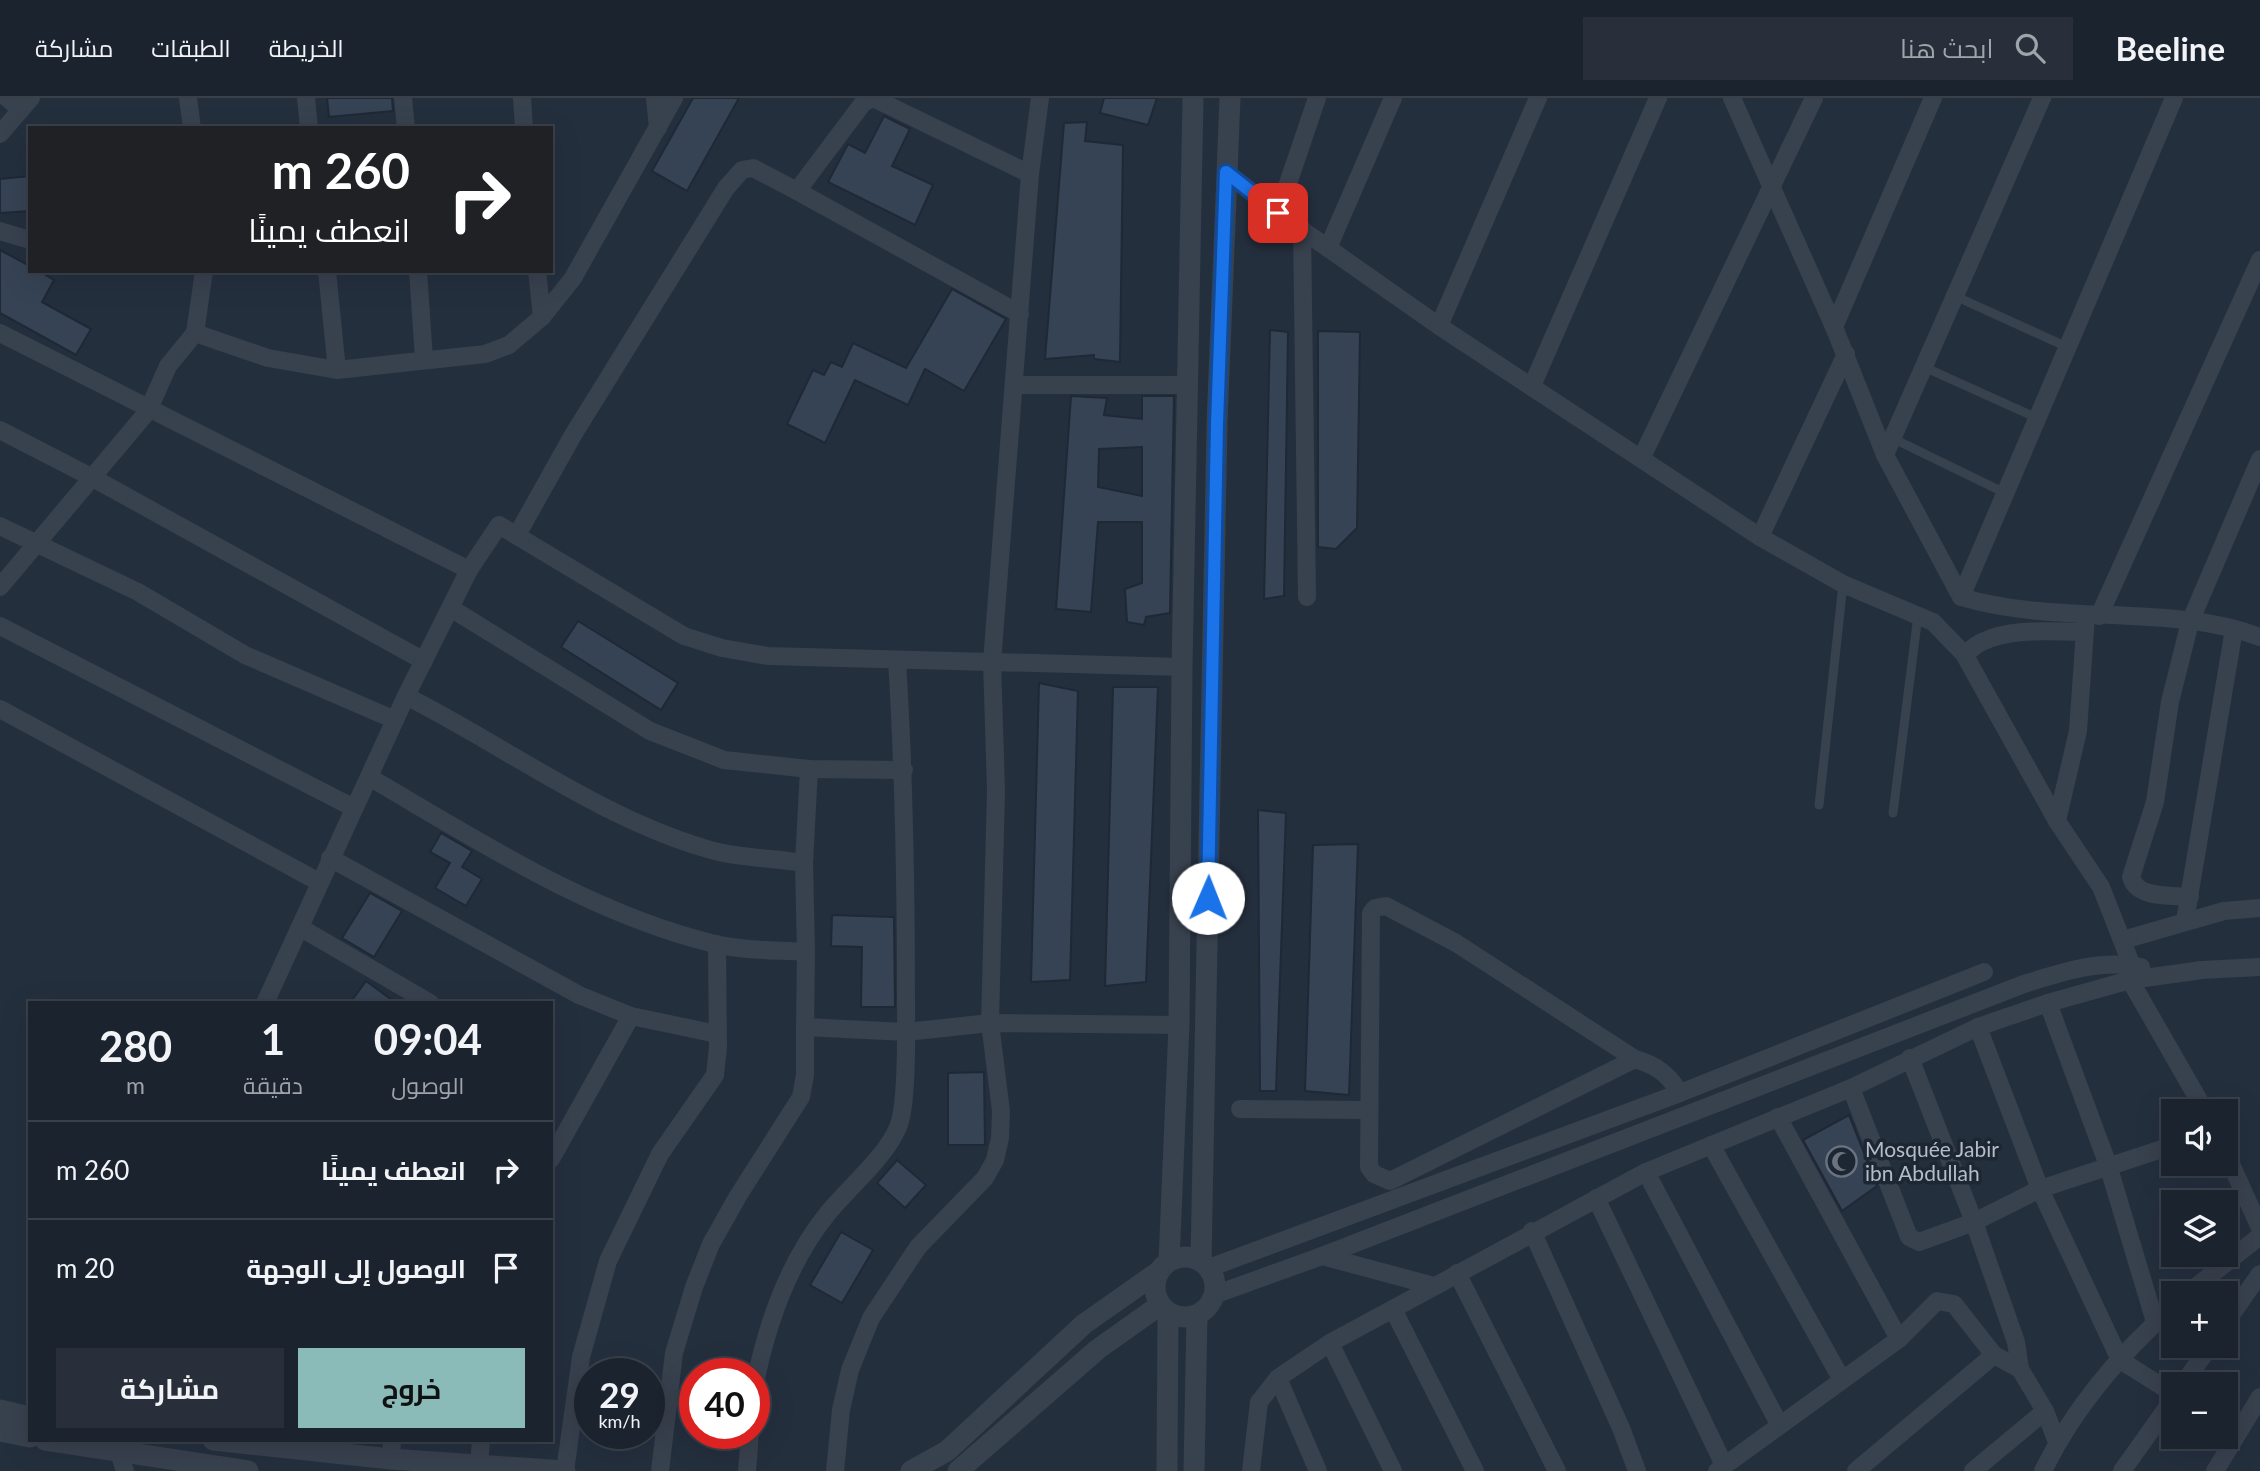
<!DOCTYPE html>
<html lang="ar">
<meta charset="utf-8">
<style>
:root{--surface:#1b232e;--page:#282f3a;--text:#f1f3f6;--muted:#a0a4aa;--line:#39404a;--accent:#8bbbb9}
body{margin:0;font-family:Lato,Cairo,sans-serif;background:var(--page);color:var(--text);direction:rtl;height:100vh;display:flex;flex-direction:column;font-size:26px;white-space:nowrap}
*{box-sizing:border-box;margin:0}
p{font-size:23px;color:var(--muted)}
.icon{flex:none;width:38px;height:38px;fill:none;stroke:currentColor;stroke-width:2;stroke-linecap:round;stroke-linejoin:round}
.map{position:relative;flex:1;overflow:hidden;direction:ltr}
.panel{position:absolute;left:28px;top:903px;width:525px;height:441px;display:flex;flex-direction:column;background:var(--surface);border-radius:0px;box-shadow:0 7px 28px #0002,0 0 0 2px var(--line);direction:rtl}
.panel>*{flex:none}
.top-card{position:absolute;left:28px;top:28px;width:525px;height:147px;border-radius:0px;box-shadow:0 7px 28px #0002,0 0 0 2px var(--line);direction:rtl;background:#202124;color:#fff;overflow:hidden}
.buttons{position:absolute;left:2161px;top:1001px;display:grid;gap:14px}
.buttons a{display:grid;place-items:center;width:77px;height:77px;border-radius:0px;background:var(--surface);box-shadow:0 7px 28px #0002,0 0 0 2px var(--line);font-size:35px}
.speed{position:absolute;left:574px;top:1260px;display:flex;gap:14px;font-size:35px;font-weight:700;text-align:center}
.speed>*{display:grid;place-content:center;width:91px;height:91px;border-radius:50%;background:var(--surface);box-shadow:0 7px 28px #0002,0 0 0 2px var(--line);line-height:1}
.speed small{font-size:18px;font-weight:400}
.speed .limit{border:10px solid #d22;background:#fff;color:#111}
.pin{position:absolute;display:grid;place-items:center;width:60px;height:60px;color:#fff;margin:-30px;border-radius:14px;box-shadow:0 4px 10px #0006}
.me{position:absolute;width:77px;margin:-38px;rotate:1deg;stroke-linejoin:round;filter:drop-shadow(0 0 5px #0008)}
.turn{display:flex;align-items:center;gap:24px;height:147px;padding:0 28px;font-size:32px}
.turn .icon{width:91px;height:91px;stroke-width:2.5}
.turn b{display:block;font-size:49px;line-height:60px}
.eta{display:flex;justify-content:space-evenly;align-items:center;height:119px;text-align:center}
.eta b{font-size:42px;font-weight:700;line-height:49px}
.primary-button{display:flex;gap:14px;margin-top:auto;padding:14px 28px}
.primary-button a{flex:1;height:80px;border-radius:0px;background:var(--accent);color:#111;font-size:28px;font-weight:700;line-height:80px;text-align:center}
.primary-button a+a{background:var(--page);color:var(--text)}
ul{padding:0;list-style:none}
li{display:flex;align-items:center;gap:21px;height:98px;padding:0 28px;border-top:2px solid var(--line)}
li div{flex:1}
li b{display:block;font-size:26px}
li em{font-style:normal}
header{display:flex;align-items:center;gap:42px;box-sizing:border-box;height:98px;padding:0 35px;background:var(--surface);border-bottom:2px solid var(--line)}
header strong{font-size:33px}
nav{display:flex;gap:38px;margin-inline-start:auto;font-size:24px}
.search{width:490px;height:63px;background:var(--page);display:flex;align-items:center;gap:18px;box-sizing:border-box;padding:0 24px;border-radius:0px;color:var(--muted);font-size:26px}
.map>svg:first-child{display:block}
.building{fill:#364354;stroke:#1f2835;stroke-width:2;fill-rule:evenodd}
.lines{fill:none;stroke-linecap:round;stroke-linejoin:round}
.service{stroke:#38414e;stroke-width:9}
.minor{stroke:#38414e;stroke-width:18}
.tertiary{stroke:#38414e;stroke-width:21}
.route-casing{stroke:#114b97;stroke-width:18}
.route{stroke:#1a73e8;stroke-width:12}
.labels{text-anchor:middle;stroke-width:7;stroke-linejoin:round;paint-order:stroke}
.poi-label{font-size:21px;fill:#b4bcc9;stroke:#1d2633;text-anchor:start}
</style>
<header>
<strong>Beeline</strong>
<div class="search"><svg class="icon" aria-label="search" viewBox="0 0 24 24"><circle cx="10" cy="10" r="6"/><path d="M15 15l6 6"/></svg>ابحث هنا</div>
<nav><a>الخريطة</a><a>الطبقات</a><a>مشاركة</a></nav>
</header>
<div class="map">
<svg width="2260" height="1373" viewBox="0 0 2260 1373">
<rect width="100%" height="100%" fill="#242f3e"/>
<g class="building">
<path d="M327,0H392L393,13L329,19Z"/>
<path d="M693,0H739L687,93L652,73Z"/>
<path d="M1104,0H1157L1148,27L1100,15Z"/>
<path d="M884,18L910,31L892,68L933,87L915,127L828,84L848,46L865,55Z"/>
<path d="M1087,24L1085,43L1123,47L1120,264L1094,261V257L1045,261L1064,25Z"/>
<path d="M30,78V113L0,115V81Z"/>
<path d="M0,152L30,168V173H39L54,182L42,204L91,231L76,257L0,215Z"/>
<path d="M952,191L1006,221L964,293L925,271L908,307L855,282L825,345L787,326L813,272L824,277L831,264L842,269L853,245L906,270Z"/>
<path d="M1270,232L1288,234L1284,498L1264,501Z"/>
<path d="M1318,233L1360,234L1357,430L1336,451L1318,449Z"/>
<path d="M1071,298L1107,300L1104,317L1142,321V298H1174L1170,515L1146,519L1144,527L1127,524L1125,491L1142,485V424H1098L1091,514L1056,511ZM1142,349V398L1098,389L1099,351Z"/>
<path d="M578,523L678,585L661,612L561,549Z"/>
<path d="M1039,585L1078,593L1070,882L1031,884Z"/>
<path d="M1113,589H1158L1146,884L1105,888Z"/>
<path d="M1258,712L1286,715L1276,993H1260Z"/>
<path d="M441,735L472,753L462,769L482,781L466,808L435,790L450,765L430,754Z"/>
<path d="M1358,746L1349,997L1305,993L1313,747Z"/>
<path d="M370,795L402,813L374,859L342,840Z"/>
<path d="M832,817L894,819L895,909H861L862,849L831,848Z"/>
<path d="M366,883L396,905H350Z"/>
<path d="M984,974L985,1047H948V975Z"/>
<path d="M1849,1017L1877,1088L1842,1113L1803,1042Z"/>
<path d="M897,1062L926,1087L905,1110L877,1085Z"/>
<path d="M841,1134L873,1152L842,1205L810,1187Z"/>
</g>
<g class="lines">
<g class="service">
<path d="M1955,198L2067,249"/>
<path d="M1924,269L2037,320"/>
<path d="M1892,340L2005,395"/>
<path d="M1819,707L1843,486"/>
<path d="M1893,715L1918,517"/>
</g>
<g class="minor">
<path d="M7,0L21,12"/>
<path d="M188,0L192,30"/>
<path d="M306,0L309,30"/>
<path d="M403,0L406,30"/>
<path d="M522,0L524,30"/>
<path d="M655,0L658,30"/>
<path d="M1732,0L1834,229L1885,357L1961,499C2057,528 2170,505 2260,539"/>
<path d="M0,36L31,0"/>
<path d="M1226,74L1278,115L1439,228L1760,439L1843,486L1933,524L1964,556L2057,723L2101,789L2132,868"/>
<path d="M797,93L863,5L873,0L1030,76"/>
<path d="M1278,115L1317,0"/>
<path d="M1302,131L1307,499"/>
<path d="M0,133L30,142"/>
<path d="M1328,150L1393,0"/>
<path d="M204,173L195,235L268,260L337,272L485,256L509,247L542,219L573,180L674,0"/>
<path d="M327,173L337,272"/>
<path d="M418,173L424,261"/>
<path d="M537,173L542,219"/>
<path d="M1439,228L1538,0"/>
<path d="M1834,229L1933,0"/>
<path d="M0,235L469,472"/>
<path d="M1014,287H1187"/>
<path d="M1532,288L1658,0"/>
<path d="M0,332L93,380L424,563"/>
<path d="M1885,357L2042,0"/>
<path d="M1642,359L1814,0"/>
<path d="M0,428L138,494L245,557L395,622"/>
<path d="M517,437L573,337L726,90L742,72L753,70L797,93L1020,216"/>
<path d="M1760,439L1846,256"/>
<path d="M0,489L148,313L168,268L195,235"/>
<path d="M1961,499L2174,0"/>
<path d="M452,511L650,633L724,662L809,671L904,672"/>
<path d="M2099,518L2260,162"/>
<path d="M0,528L354,710"/>
<path d="M1964,556C1970,553 1975,547 1982,544C2012,529 2053,534 2085,534"/>
<path d="M406,598C505,648 597,718 704,750C735,760 772,760 804,765"/>
<path d="M0,611L319,784"/>
<path d="M369,679C479,743 590,816 715,846C744,853 776,852 806,854L804,765L809,671"/>
<path d="M2057,723L2078,633L2086,517"/>
<path d="M330,760L579,897L631,918L717,936"/>
<path d="M2190,799C2171,797 2137,801 2131,779L2155,704L2170,604L2190,524L2260,361"/>
<path d="M2185,823L2234,531"/>
<path d="M301,830L430,905"/>
<path d="M2123,842L2224,813L2260,810"/>
<path d="M2130,882L2205,1013"/>
<path d="M265,905L406,598L469,472L499,427L684,538L722,550L768,558L1182,569"/>
<path d="M2048,905L2108,1067L2155,1224"/>
<path d="M805,929L806,854"/>
<path d="M1978,929L2040,1091L2120,1262L2174,1296"/>
<path d="M1910,960L1974,1124L2016,1244L2020,1271L2045,1313L2057,1344"/>
<path d="M1635,961L1390,1083L1374,1076L1369,1069L1371,815L1375,810L1386,808L1456,845L1635,961C1656,967 1668,976 1680,995"/>
<path d="M1851,990L1909,1139L1919,1144L1974,1124L2040,1091L2174,1047"/>
<path d="M1240,1011L1368,1012"/>
<path d="M1778,1019L1899,1241"/>
<path d="M1711,1047L1842,1282"/>
<path d="M2226,1055L2260,1130"/>
<path d="M551,1061L631,918"/>
<path d="M1646,1074L1779,1326"/>
<path d="M1596,1100L1724,1367"/>
<path d="M1532,1133L1621,1330L1637,1373"/>
<path d="M1322,1158L1434,1188"/>
<path d="M1209,1170L1680,995L1984,874"/>
<path d="M1457,1175L1557,1373"/>
<path d="M2188,1195L2260,1138"/>
<path d="M1214,1197L1322,1158L2024,886C2062,874 2101,861 2141,869"/>
<path d="M1393,1211L1475,1373"/>
<path d="M2226,1224L2260,1176"/>
<path d="M1330,1245L1393,1373"/>
<path d="M1278,1280L1318,1373"/>
<path d="M2183,1286L2210,1248"/>
<path d="M754,1290C766,1229 788,1164 828,1115C848,1090 886,1059 898,1029C908,1006 906,930 906,902C906,788 904,675 897,562"/>
<path d="M119,1355L125,1373"/>
<path d="M391,1361L392,1342"/>
<path d="M479,1367L481,1342"/>
<path d="M565,1373L581,1259L608,1163L660,1056L715,977L718,949L717,846"/>
<path d="M660,1373L674,1255L694,1189L711,1146L738,1098L801,999L805,977V929L906,934L990,925L1179,927"/>
<path d="M747,1373L750,1335"/>
<path d="M835,1373L841,1312L850,1272L871,1220L918,1149L985,1080L995,1062L1000,1040L1001,1013L990,925L996,693L992,564L1030,76L1040,0"/>
<path d="M1251,1373L1259,1304L1278,1280L1330,1245L1646,1074L1851,990L1978,929L2048,905L2130,882L2202,872L2260,869"/>
<path d="M1717,1373L1899,1241L1937,1203L1954,1206L1994,1257L2020,1271"/>
<path d="M1856,1373L1994,1257"/>
<path d="M1973,1373L2045,1313"/>
<path d="M2043,1373C2073,1311 2122,1254 2174,1208"/>
<path d="M2122,1373L2174,1300"/>
<path d="M2215,1373L2260,1299"/>
</g>
<g class="tertiary">
<circle cx="1185" cy="1189" r="30"/>
<path d="M1169,1163L1179,927L1182,569L1193,0"/>
<path d="M1201,1163L1217,326L1230,0"/>
<path d="M0,1312L30,1319"/>
<path d="M0,1333L30,1339"/>
<path d="M45,1342L248,1373"/>
<path d="M213,1342L391,1361L565,1373"/>
<path d="M911,1373L947,1353L1084,1226L1158,1174"/>
<path d="M958,1373L1098,1251L1160,1207"/>
<path d="M1167,1373L1168,1214"/>
<path d="M1194,1373L1197,1217"/>
</g>
</g>
<g class="lines">
<defs>
<path id="route" d="M1208,800L1217,326L1226,74L1278,115"/>
</defs>
<use href="#route" class="route-casing"/>
<use href="#route" class="route"/>
</g>
<defs>
<symbol id="mosque-ring" viewBox="-11 -11 22 22"><circle r="9.5" fill="#1d2633" stroke="#6b7280" stroke-width="1.5"/><path d="M3.5-4.9A6 6 0 1 0 3.5 4.9A5 5 0 1 1 3.5-4.9Z" fill="#6b7280"/></symbol>
</defs>
<g fill-rule="evenodd">
<use href="#mosque-ring" x="1824" y="1046" width="35" height="35"/>
</g>
<g class="labels">
<g class="poi-label">
<text x="1865" y="1059">Mosquée Jabir<tspan x="1865" dy="24">ibn Abdullah</tspan></text>
</g>
</g>
</svg>
<div class="buttons">
<a><svg class="icon" aria-label="sound" viewBox="0 0 24 24"><path d="M4 9h4l5-4v14l-5-4H4zM17 9q2 3 0 6"/></svg></a>
<a><svg class="icon" aria-label="layers" viewBox="0 0 24 24"><path d="M12 4l9 5-9 5-9-5zM3 14l9 5 9-5"/></svg></a>
<a>+</a>
<a>−</a>
</div>
<div class="speed"><div>29<small>km/h</small></div><div class="limit">40</div></div>
<div class="pin" style="left:1278px;top:115px;background:#d93025"><svg class="icon" aria-label="arrive" viewBox="0 0 24 24"><path d="M6 21V4h12l-3 4 3 4H6"/></svg></div>
<svg class="me" style="left:1208px;top:800px" viewBox="-20 -20 40 40"><circle r="19" fill="#fff"/><path d="M0-13L10 11 0 6-10 11z" fill="#1a73e8"/></svg>
<div class="top-card">
<div class="turn"><svg class="icon" aria-label="right" viewBox="0 0 24 24"><path d="M7 20v-9h11M14 6l5 5-5 5"/></svg><div><b>260 m</b>انعطف يمينًا</div></div>
</div>
<section class="panel">
<div class="eta">
<div><b>09:04</b><p>الوصول</p></div>
<div><b>1</b><p>دقيقة</p></div>
<div><b>280</b><p>m</p></div>
</div>
<ul>
<li><svg class="icon" aria-label="right" viewBox="0 0 24 24"><path d="M7 20v-9h11M14 6l5 5-5 5"/></svg><div><b>انعطف يمينًا</b></div><em>260 m</em></li>
<li><svg class="icon" aria-label="arrive" viewBox="0 0 24 24"><path d="M6 21V4h12l-3 4 3 4H6"/></svg><div><b>الوصول إلى الوجهة</b></div><em>20 m</em></li>
</ul>
<div class="primary-button"><a>خروج</a><a>مشاركة</a></div>
</section>
</div>
